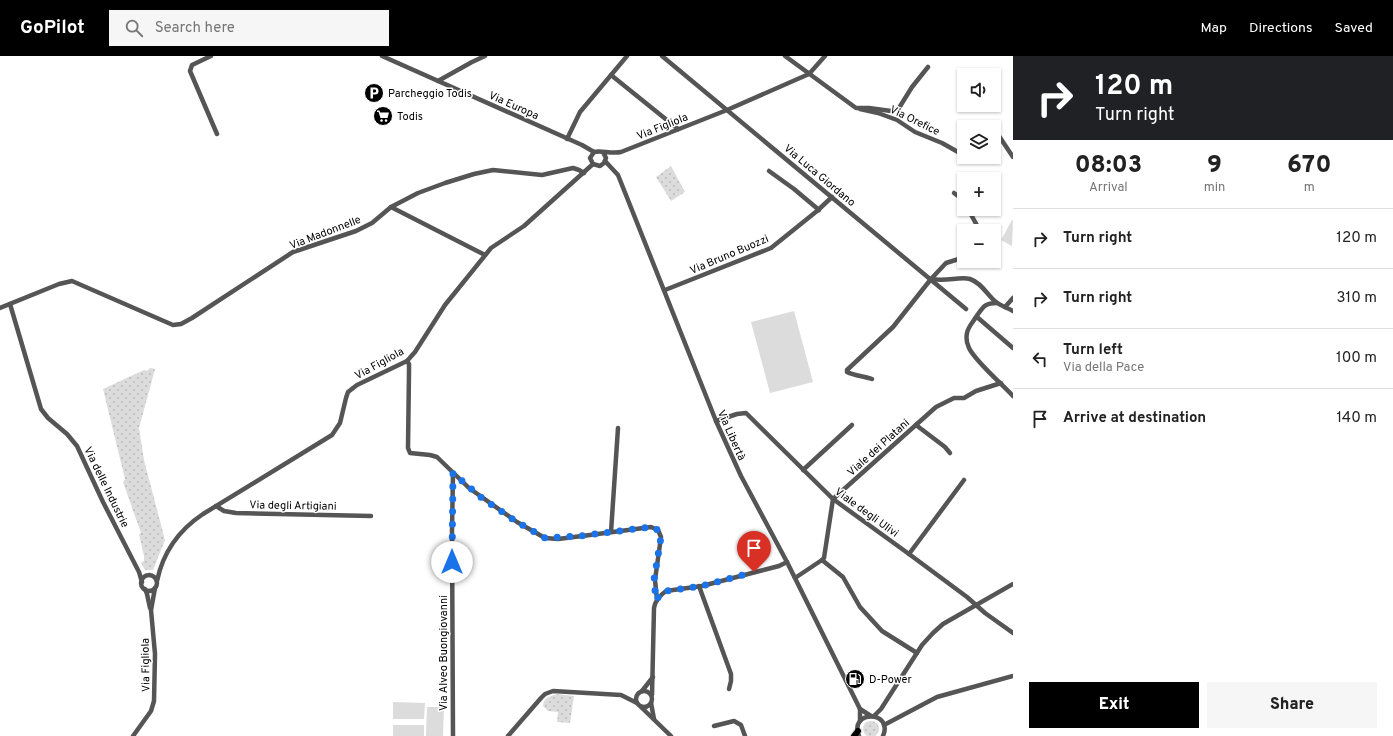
<!DOCTYPE html>
<meta charset="utf-8">
<style>
:root{--surface:#fff;--page:#f6f6f6;--text:#222;--muted:#767676;--line:#e0e0e0;--accent:#000}
body{margin:0;font-family:Overpass,sans-serif;background:var(--page);color:var(--text);height:100vh;display:flex;flex-direction:column;font-size:15px;white-space:nowrap}
*{box-sizing:border-box;margin:0}
p{font-size:13px;color:var(--muted)}
.icon{flex:none;width:22px;height:22px;fill:none;stroke:currentColor;stroke-width:2;stroke-linecap:round;stroke-linejoin:round}
.map{position:relative;flex:1;overflow:hidden}
.details{display:flex;flex-direction:column;background:var(--surface);width:380px}
.details>*{flex:none}
.top-card{background:#202124;color:#fff;overflow:hidden}
.controls{position:absolute;left:957px;top:12px;display:grid;gap:8px}
.controls a{display:grid;place-items:center;width:44px;height:44px;border-radius:0px;background:var(--surface);box-shadow:0 1px 3px #0004;font-size:20px}
.pin{position:absolute;display:grid;place-items:center;width:34px;height:34px;color:#fff;margin:-41px -17px;border-radius:50% 50% 50% 0;rotate:-45deg;box-shadow:0 0 4px #0007}
.pin .icon{rotate:45deg}
.me{position:absolute;width:44px;margin:-22px;rotate:0deg;stroke-linejoin:round;filter:drop-shadow(0 0 3px #0008)}
.turn{display:flex;align-items:center;gap:14px;height:84px;padding:0 16px;font-size:18px}
.turn .icon{width:52px;height:52px;stroke-width:2.5}
.turn b{display:block;font-size:28px;line-height:34px}
.eta{display:flex;justify-content:space-evenly;align-items:center;height:68px;text-align:center}
.eta b{font-size:24px;font-weight:800;line-height:28px}
.action{display:flex;gap:8px;margin-top:auto;padding:8px 16px}
.action a{flex:1;height:46px;border-radius:0px;background:var(--accent);color:#fff;font-size:16px;font-weight:800;line-height:46px;text-align:center}
.action a+a{background:var(--page);color:var(--text)}
ul{padding:0;list-style:none}
li{display:flex;align-items:center;gap:12px;height:60px;padding:0 16px;border-top:1px solid var(--line)}
li div{flex:1}
li b{display:block;font-size:15px}
li em{font-style:normal}
header{display:flex;align-items:center;gap:24px;box-sizing:border-box;height:56px;padding:0 20px;background:var(--accent);color:#fff}
header strong{font-size:19px}
nav{display:flex;gap:22px;margin-inline-start:auto;font-size:14px}
.search{width:280px;height:36px;background:var(--page);display:flex;align-items:center;gap:10px;box-sizing:border-box;padding:0 14px;border-radius:0px;color:var(--muted);font-size:15px}
main{display:flex;flex:1;min-height:0}
.map>svg:first-child{display:block}
.grass{fill:url(#grass-dots)}
.park{fill:#dcdcdc}
.lines{fill:none;stroke-linecap:round;stroke-linejoin:round}
.major-casing{stroke:#dbdbdb;stroke-width:8}
.minor{stroke:#555;stroke-width:4.5}
.major{stroke:#000;stroke-width:6}
.route{stroke:#1a73e8;stroke-width:7;stroke-dasharray:0 12.6}
.labels{text-anchor:middle;stroke-width:3;stroke-linejoin:round;paint-order:stroke}
.poi-label{font-size:11px;fill:#000;stroke:#fff;text-anchor:start}
.street-label{font-size:11px;fill:#000;stroke:#fff}
</style>
<header>
<strong>GoPilot</strong>
<div class="search"><svg class="icon" aria-label="search" viewBox="0 0 24 24"><circle cx="10" cy="10" r="6"/><path d="M15 15l6 6"/></svg>Search here</div>
<nav><a>Map</a><a>Directions</a><a>Saved</a></nav>
</header>
<main>
<div class="map">
<svg width="1013" height="680" viewBox="0 0 1013 680">
<defs>
<pattern id="grass-dots" width="8" height="8" patternUnits="userSpaceOnUse"><rect width="8" height="8" fill="#dcdcdc"/><path d="M2 2h.1M6 6h.1" fill="none" stroke="#bbb" stroke-width="1.8" stroke-linecap="round"/></pattern>
</defs>
<rect width="100%" height="100%" fill="#fff"/>
<g class="grass">
<path d="M671,110L685,136L671,145L656,121Z"/>
<path d="M150,312L155,313L139,372L144,404L165,484L153,514H145L141,507L144,505V500L139,478L141,477L123,426L125,423L103,333L144,314L147,315Z"/>
<path d="M557,638L574,640L570,667L557,666L558,656L548,655L543,650C543,642 551,640 557,638Z"/>
<circle cx="871" cy="673" r="8"/>
</g>
<g class="park">
<path d="M1012,164L1013,165L1012,190L1001,184Z"/>
<path d="M794,255L813,326L770,337L751,266Z"/>
<path d="M393,646L425,647L424,663H393Z"/>
<path d="M427,651H444L443,680H426Z"/>
<rect x="393" y="669" width="31" height="11"/>
</g>
<g class="lines">
<defs>
<path id="major" d="M854,680L858,675"/>
</defs>
<use href="#major" class="major-casing"/>
<g class="minor">
<path d="M211,0L192,9L190,15L217,78"/>
<path d="M382,0L582,89L594,96"/>
<path d="M662,0L966,253"/>
<path d="M785,0L856,52H869L891,55L899,52L912,31L928,11"/>
<path d="M611,19L678,73"/>
<path d="M438,25L472,6L485,0"/>
<path d="M860,53L878,57L897,64L915,76L942,87L958,96L962,97L964,96"/>
<path d="M994,76L997,77L1013,101"/>
<path d="M567,83L580,56L627,0"/>
<path d="M603,96L606,102L604,107L600,110L593,108L590,102L594,96C601,94 611,98 621,96L727,54L809,18L825,0"/>
<path d="M605,105L618,119L716,365L741,420L787,506L860,653V665"/>
<path d="M769,115L794,133L819,154"/>
<path d="M954,137L962,143L964,146"/>
<path d="M391,151L485,199"/>
<path d="M968,153L980,175"/>
<path d="M932,223C946,226 960,220 970,223C982,227 987,239 996,246C1001,250 1008,252 1013,255"/>
<path d="M665,234L771,192L817,155L832,141"/>
<path d="M997,247C984,247 983,251 976,261C973,266 968,271 967,277C966,282 967,288 969,292C975,305 1002,328 1013,340"/>
<path d="M10,248L41,353L48,362L67,378L77,390L103,446L139,516L142,526"/>
<path d="M1005,251L1013,242"/>
<path d="M0,252L59,228L72,225L173,269L181,268L192,262L293,196L356,175L372,167L391,151L418,137L445,127L474,118L493,114L542,119L573,112L579,114L584,117"/>
<path d="M977,261L1013,292"/>
<path d="M407,305L409,308V315L408,392L410,397L430,399L437,401L469,432L517,466L545,482L558,483L590,479L651,471L658,474L661,481L655,524L657,544"/>
<path d="M872,323C864,320 855,320 847,316V314L893,271L931,223L946,207L962,202L964,200"/>
<path d="M716,365L737,358L746,357L833,443L909,498L967,541L985,557L1013,577"/>
<path d="M916,369L945,391L950,397"/>
<path d="M803,414L852,369"/>
<path d="M453,417L452,475L453,680"/>
<path d="M216,450L224,455L236,457L371,460"/>
<path d="M611,476L618,372"/>
<path d="M909,498L964,424"/>
<path d="M822,504L843,521L860,551L882,575L917,597"/>
<circle cx="149" cy="527" r="8"/>
<path d="M795,522L822,504L824,502L833,443L936,351L954,342H964L976,335L1001,327"/>
<path d="M157,525C163,496 179,474 203,458L332,379L340,367L346,342L348,336L357,329L407,305L415,296L445,249L491,192L524,170L593,108"/>
<path d="M699,530L731,618V625L729,633"/>
<path d="M145,533L147,538L150,552"/>
<circle cx="644" cy="643" r="8"/>
<path d="M642,635L653,621"/>
<path d="M652,639L654,552C655,545 659,540 666,535L702,530L779,510L787,506"/>
<path d="M651,647L654,663"/>
<path d="M641,651L671,680"/>
<path d="M860,653L871,660"/>
<path d="M874,660L881,653L922,589L933,577L943,568L1013,528"/>
<path d="M884,669L937,641L1013,620"/>
<path d="M714,670L734,665L741,669L745,680"/>
<path d="M133,680L151,655L154,645L155,598L151,554L155,532"/>
<path d="M508,680L541,642L545,638L553,635L621,639L637,647"/>
<path d="M859,680C848,654 894,654 883,680"/>
</g>
<use href="#major" class="major"/>
</g>
<g class="lines">
<path class="route" d="M452,506L453,417L482,442L517,466L545,482L580,480L651,471L658,474L661,481L654,524L656,544L661,538L666,535L702,530L754,516"/>
</g>
<defs>
<symbol id="parking-disc" viewBox="-11 -11 22 22"><circle r="9.5" fill="#000" stroke="#fff"/><path d="M-3.5-5.5H1a3.5 3.5 0 0 1 0 7H-1V5.5H-3.5ZM-1-3.4V-.6H.8a1.4 1.4 0 0 0 0-2.8Z" fill="#fff"/></symbol>
<symbol id="supermarket-disc" viewBox="-11 -11 22 22"><circle r="9.5" fill="#000" stroke="#fff"/><path d="M-6-5.5h2.5l.6 2H6L4.5 2H-2.5L-4.4-4H-6ZM-1.5 3.2a1.3 1.3 0 1 0 .1 0ZM3 3.2a1.3 1.3 0 1 0 .1 0Z" fill="#fff"/></symbol>
<symbol id="fuel-disc" viewBox="-11 -11 22 22"><circle r="9.5" fill="#000" stroke="#fff"/><path d="M-5.5-6h7V0h2V4h1.3V-2.5L3-4.5l.8-.8L6-3V5H2.5V1h-1V6h-7ZM-4.2-4.7v3.2H.2V-4.7Z" fill="#fff"/></symbol>
</defs>
<g fill-rule="evenodd">
<use href="#parking-disc" x="363" y="26" width="22" height="22"/>
<use href="#supermarket-disc" x="372" y="49" width="22" height="22"/>
<use href="#fuel-disc" x="844" y="612" width="22" height="22"/>
</g>
<g class="labels">
<g class="poi-label">
<text x="388" y="41">Parcheggio Todis</text>
<text x="397" y="64">Todis</text>
<text x="869" y="627">D-Power</text>
</g>
<g class="street-label">
<text transform="translate(514 49) rotate(24)" y="4">Via Europa</text>
<text transform="translate(915 64) rotate(26)" y="4">Via Orefice</text>
<text transform="translate(662 70) rotate(-22)" y="4">Via Figliola</text>
<text transform="translate(820 119) rotate(40)" y="4">Via Luca Giordano</text>
<text transform="translate(325 176) rotate(-21)" y="4">Via Madonnelle</text>
<text transform="translate(729 198) rotate(-23)" y="4">Via Bruno Buozzi</text>
<text transform="translate(379 307) rotate(-29)" y="4">Via Figliola</text>
<text transform="translate(732 379) rotate(66)" y="4">Via Libertà</text>
<text transform="translate(878 391) rotate(-42)" y="4">Viale dei Platani</text>
<text transform="translate(107 431) rotate(64)" y="4">Via delle Industrie</text>
<text transform="translate(293 449) rotate(1)" y="4">Via degli Artigiani</text>
<text transform="translate(867 456) rotate(36)" y="4">Viale degli Ulivi</text>
<text transform="translate(443 597) rotate(-90)" y="4">Via Alveo Buongiovanni</text>
<text transform="translate(145 609) rotate(-91)" y="4">Via Figliola</text>
</g>
</g>
</svg>
<div class="controls">
<a><svg class="icon" aria-label="sound" viewBox="0 0 24 24"><path d="M4 9h4l5-4v14l-5-4H4zM17 9q2 3 0 6"/></svg></a>
<a><svg class="icon" aria-label="layers" viewBox="0 0 24 24"><path d="M12 4l9 5-9 5-9-5zM3 14l9 5 9-5"/></svg></a>
<a>+</a>
<a>−</a>
</div>
<div class="pin" style="left:754px;top:516px;background:#d93025"><svg class="icon" aria-label="arrive" viewBox="0 0 24 24"><path d="M6 21V4h12l-3 4 3 4H6"/></svg></div>
<svg class="me" style="left:452px;top:506px" viewBox="-20 -20 40 40"><circle r="19" fill="#fff"/><path d="M0-13L10 11 0 6-10 11z" fill="#1a73e8"/></svg>
</div>
<section class="details">
<div class="top-card">
<div class="turn"><svg class="icon" aria-label="right" viewBox="0 0 24 24"><path d="M7 20v-9h11M14 6l5 5-5 5"/></svg><div><b>120 m</b>Turn right</div></div>
</div>
<div class="eta">
<div><b>08:03</b><p>Arrival</p></div>
<div><b>9</b><p>min</p></div>
<div><b>670</b><p>m</p></div>
</div>
<ul>
<li><svg class="icon" aria-label="right" viewBox="0 0 24 24"><path d="M7 20v-9h11M14 6l5 5-5 5"/></svg><div><b>Turn right</b></div><em>120 m</em></li>
<li><svg class="icon" aria-label="right" viewBox="0 0 24 24"><path d="M7 20v-9h11M14 6l5 5-5 5"/></svg><div><b>Turn right</b></div><em>310 m</em></li>
<li><svg class="icon" aria-label="left" viewBox="0 0 24 24"><path d="M17 20v-9H6M10 6l-5 5 5 5"/></svg><div><b>Turn left</b><p>Via della Pace</p></div><em>100 m</em></li>
<li><svg class="icon" aria-label="arrive" viewBox="0 0 24 24"><path d="M6 21V4h12l-3 4 3 4H6"/></svg><div><b>Arrive at destination</b></div><em>140 m</em></li>
</ul>
<div class="action"><a>Exit</a><a>Share</a></div>
</section>
</main>
